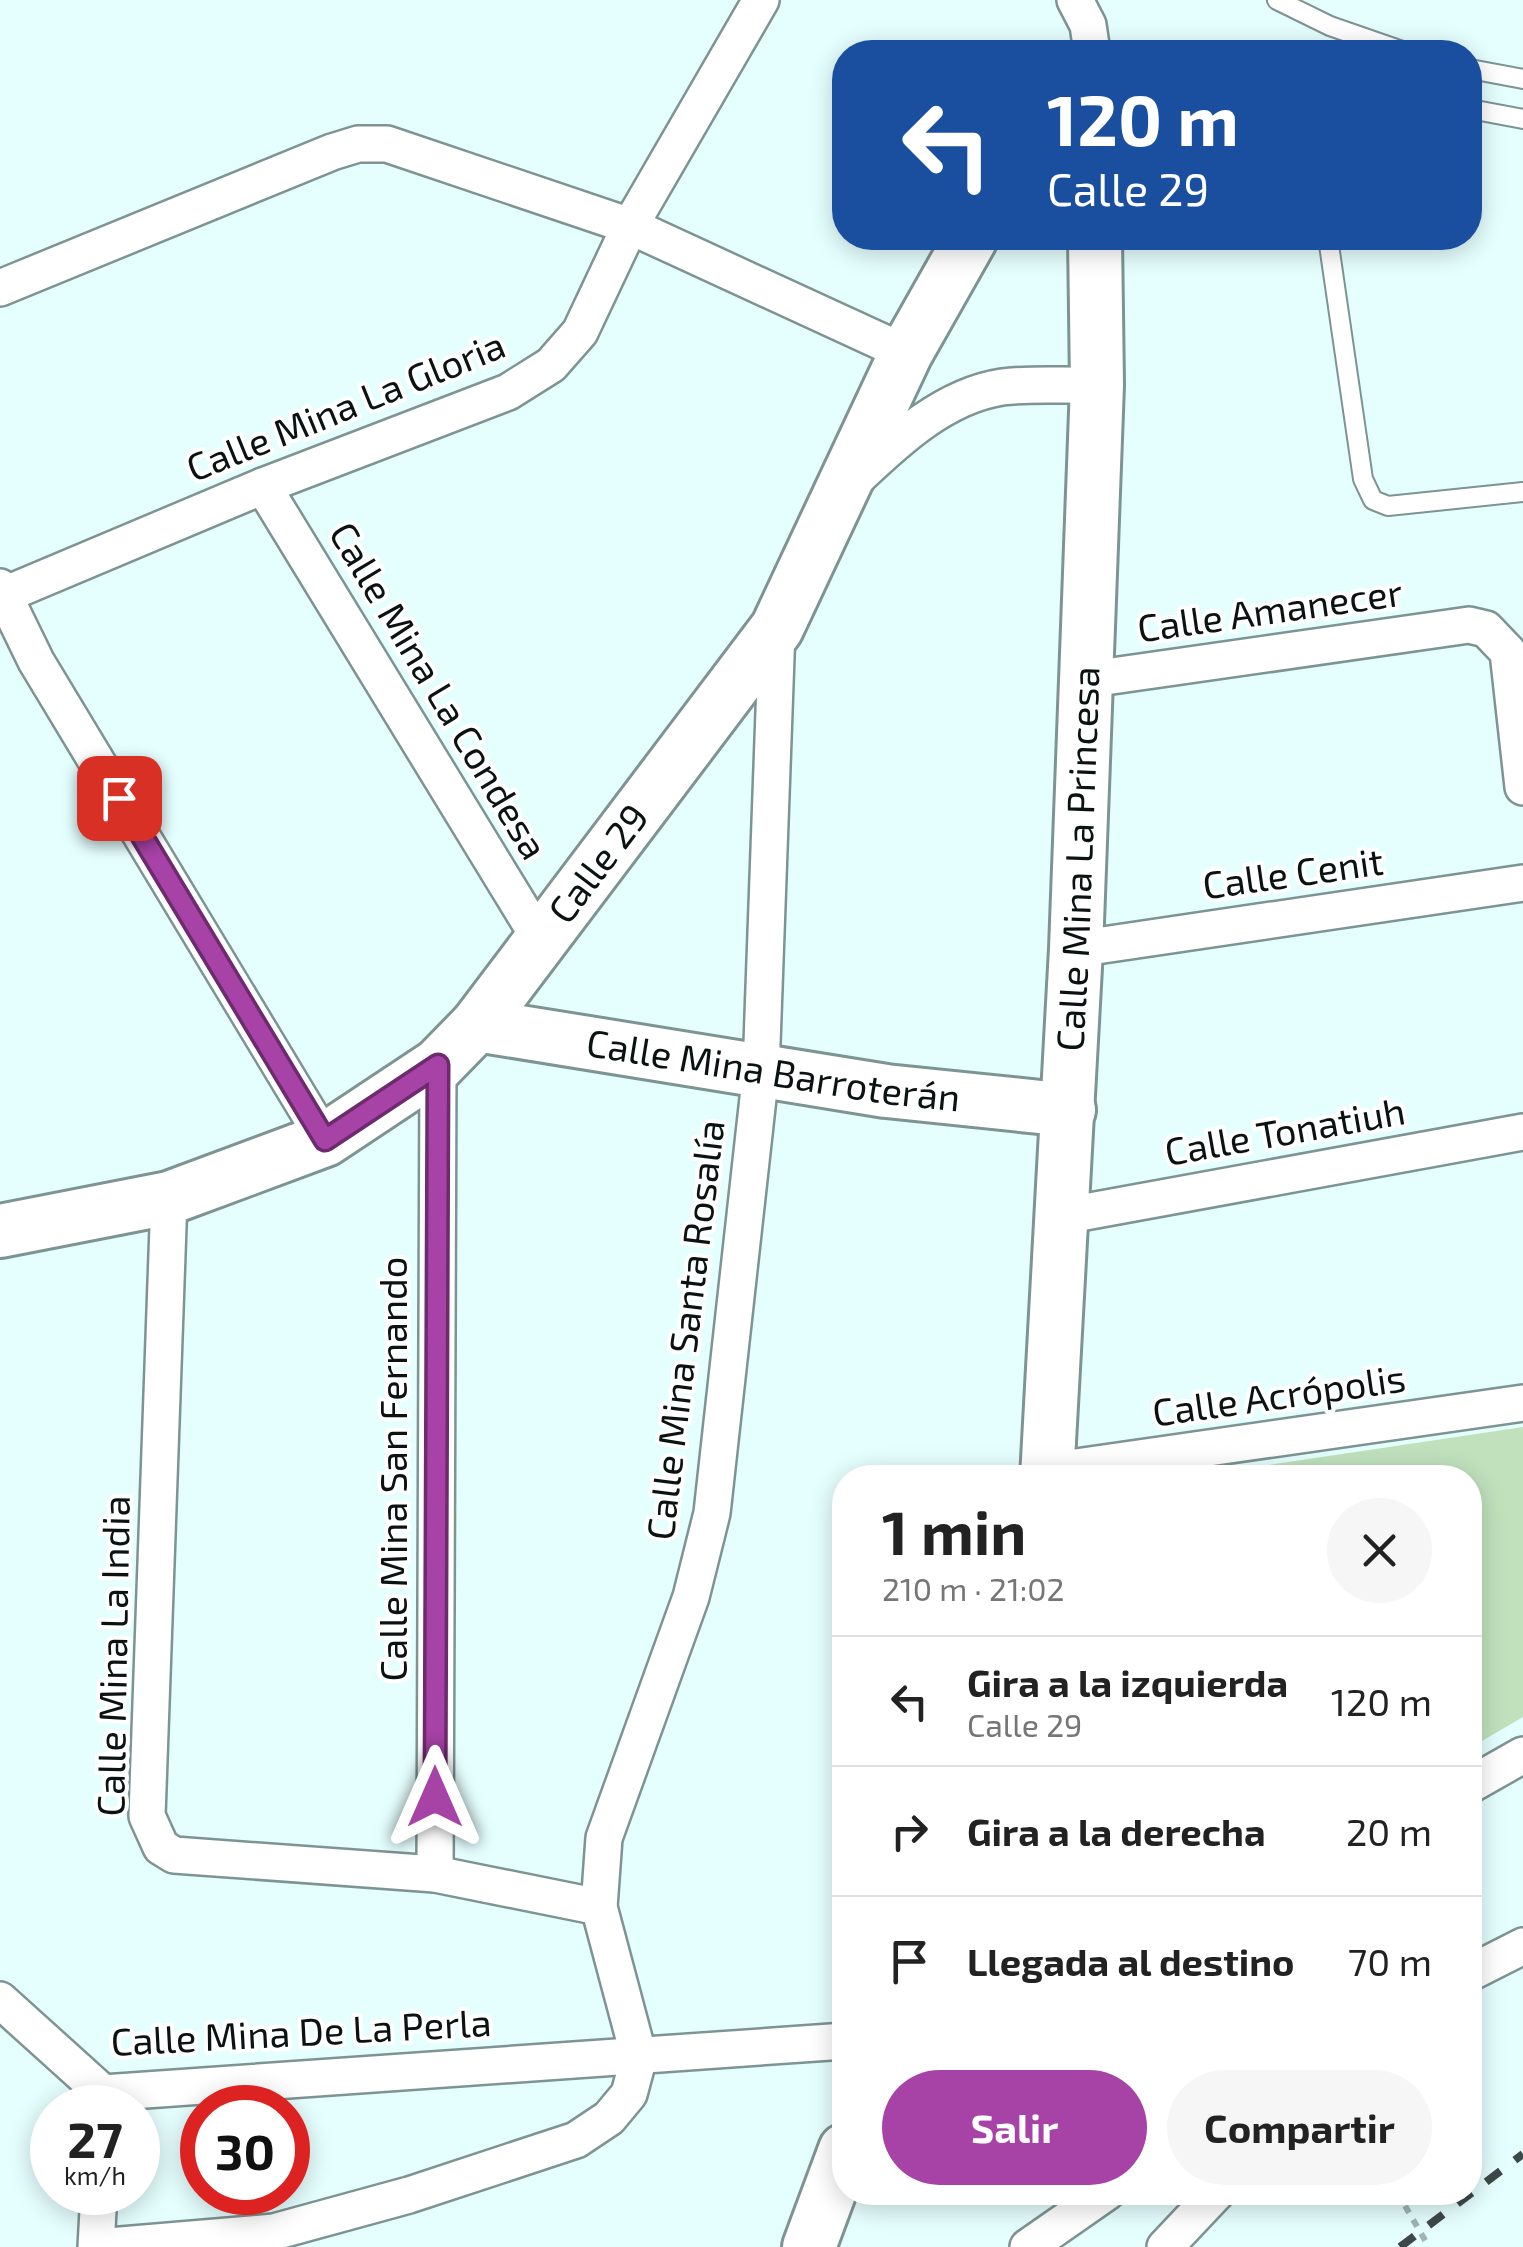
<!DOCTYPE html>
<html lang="es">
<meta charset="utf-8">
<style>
:root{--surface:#fff;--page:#f6f6f6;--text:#222;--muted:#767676;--line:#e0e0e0;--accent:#a742a7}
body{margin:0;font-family:"Exo 2",sans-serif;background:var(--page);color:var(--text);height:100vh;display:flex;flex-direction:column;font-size:38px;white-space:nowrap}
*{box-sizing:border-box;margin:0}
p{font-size:32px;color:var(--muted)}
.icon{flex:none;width:55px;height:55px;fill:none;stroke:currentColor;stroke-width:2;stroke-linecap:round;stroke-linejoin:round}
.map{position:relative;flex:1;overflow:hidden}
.details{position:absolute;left:832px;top:1465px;width:650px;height:740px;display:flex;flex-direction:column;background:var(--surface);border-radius:40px;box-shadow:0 5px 25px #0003}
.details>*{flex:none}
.hud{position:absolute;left:832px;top:40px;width:650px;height:210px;border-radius:40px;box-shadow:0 5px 25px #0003;background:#1a4fa0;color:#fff;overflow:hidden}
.speed{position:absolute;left:30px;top:2085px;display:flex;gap:20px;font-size:50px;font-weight:700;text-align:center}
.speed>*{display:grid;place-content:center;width:130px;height:130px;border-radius:50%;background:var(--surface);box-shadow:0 5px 25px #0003;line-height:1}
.speed small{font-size:25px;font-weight:400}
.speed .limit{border:15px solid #d22;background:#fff;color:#111}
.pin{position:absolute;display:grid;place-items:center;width:85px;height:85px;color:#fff;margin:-42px;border-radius:20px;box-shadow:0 5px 15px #0006}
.me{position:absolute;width:110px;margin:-55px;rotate:0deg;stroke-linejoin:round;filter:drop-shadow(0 0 8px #0008)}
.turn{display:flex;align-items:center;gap:35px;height:210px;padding:0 50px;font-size:45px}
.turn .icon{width:130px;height:130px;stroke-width:2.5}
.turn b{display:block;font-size:70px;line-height:85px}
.round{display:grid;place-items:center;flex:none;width:105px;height:105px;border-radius:52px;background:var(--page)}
.summary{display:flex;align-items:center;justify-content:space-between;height:170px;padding:0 50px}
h1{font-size:60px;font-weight:700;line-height:75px}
.cta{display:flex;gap:20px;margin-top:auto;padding:20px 50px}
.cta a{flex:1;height:115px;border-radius:60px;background:var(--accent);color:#fff;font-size:40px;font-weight:700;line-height:115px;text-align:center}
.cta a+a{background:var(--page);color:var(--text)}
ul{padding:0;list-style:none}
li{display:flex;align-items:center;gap:30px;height:130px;padding:0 50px;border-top:2px solid var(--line)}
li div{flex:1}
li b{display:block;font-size:38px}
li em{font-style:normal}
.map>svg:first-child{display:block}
.green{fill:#c1e1bd}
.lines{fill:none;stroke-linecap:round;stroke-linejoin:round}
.lane-casing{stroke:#7d9493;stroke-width:22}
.street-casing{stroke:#7d9493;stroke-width:40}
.secondary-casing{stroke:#7d9493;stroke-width:58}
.path{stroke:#a0b4b4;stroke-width:6;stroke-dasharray:8 8;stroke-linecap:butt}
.lane{stroke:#fff;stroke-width:18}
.street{stroke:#fff;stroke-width:35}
.secondary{stroke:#fff;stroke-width:52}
.rail{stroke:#3d4949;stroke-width:8;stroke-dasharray:18 18;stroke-linecap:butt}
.route-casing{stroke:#6d2b6d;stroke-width:25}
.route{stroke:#a742a7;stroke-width:18}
.labels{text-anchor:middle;stroke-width:8;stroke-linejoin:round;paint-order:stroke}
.street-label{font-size:38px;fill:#0a1212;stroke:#fff}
</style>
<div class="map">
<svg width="1523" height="2247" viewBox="0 0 1523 2247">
<rect width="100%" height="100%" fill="#e5fefe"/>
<path class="green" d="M1523,1427V1717L1470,1748V1478H1223L1222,1472Z"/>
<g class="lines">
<defs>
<g id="lane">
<path d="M1277,0L1330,26L1405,52"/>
<path d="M1470,69L1523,79"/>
<path d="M1470,109L1523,119"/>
<path d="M1328,238L1363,479L1373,500L1388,506L1523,492"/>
</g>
<g id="street">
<path d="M1075,0L1088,25L1092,52"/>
<path d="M0,288L332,152L358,144H387L630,226L906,353"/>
<path d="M857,478C897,440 944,396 1002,387C1033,383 1066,386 1097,385"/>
<path d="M263,486L541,941"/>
<path d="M0,587L36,661L325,1140"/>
<path d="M4,595L263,486L508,392L551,365L580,332L630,226L761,0"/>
<path d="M1084,680L1469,625L1486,629L1508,652L1523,787"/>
<path d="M1076,949L1523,883"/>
<path d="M169,1198L147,1816L161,1847L174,1855L435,1874L599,1907"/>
<path d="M1063,1216L1523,1132"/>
<path d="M1048,1471L1523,1403"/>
<path d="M1470,1785L1523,1755"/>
<path d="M435,1874L438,1065"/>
<path d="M1470,1973L1523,1946"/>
<path d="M0,2000L103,2093L845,2041"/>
<path d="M96,2247L99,2192"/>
<path d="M97,2247L274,2232L409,2195L576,2140L609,2118L629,2094L639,2057L599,1907L604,1838L691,1597L712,1513L761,1071L777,629"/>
<path d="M1028,2247L1107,2192"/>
<path d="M1165,2247L1217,2192"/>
</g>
<g id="secondary">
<path id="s1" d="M477,1025L886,1091L1069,1110"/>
<path id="s2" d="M0,1231L169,1198L325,1140L438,1065L477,1025L777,628L906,353L971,238"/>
<path id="s3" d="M1047,1478L1076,949L1097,385L1095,238"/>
<path d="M809,2247L845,2150"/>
</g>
</defs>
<use href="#lane" class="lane-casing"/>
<use href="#street" class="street-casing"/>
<use href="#secondary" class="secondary-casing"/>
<path class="path" d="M1397,2192L1429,2247"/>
<use href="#lane" class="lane"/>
<use href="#street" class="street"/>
<use href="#secondary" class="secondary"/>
<path class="rail" d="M1400,2247L1523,2154"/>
</g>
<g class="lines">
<defs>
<path id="route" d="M119,798L325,1140L438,1065L435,1797"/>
</defs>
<use href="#route" class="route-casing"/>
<use href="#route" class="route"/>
</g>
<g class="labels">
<g class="street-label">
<text transform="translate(346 407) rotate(-22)" y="13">Calle Mina La Gloria</text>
<text transform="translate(1270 611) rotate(-8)" y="13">Calle Amanecer</text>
<text transform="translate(438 691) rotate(59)" y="13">Calle Mina La Condesa</text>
<text dy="13" stroke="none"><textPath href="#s3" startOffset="620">Calle Mina La Princesa</textPath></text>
<text dy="13" stroke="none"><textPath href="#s2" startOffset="732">Calle 29</textPath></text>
<text transform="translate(1293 874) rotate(-8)" y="13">Calle Cenit</text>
<text dy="13" stroke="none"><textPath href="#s1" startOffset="300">Calle Mina Barroterán</textPath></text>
<text transform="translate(1285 1132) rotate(-10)" y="13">Calle Tonatiuh</text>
<text transform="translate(686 1330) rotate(-83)" y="13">Calle Mina Santa Rosalía</text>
<text transform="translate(1279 1396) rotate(-8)" y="13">Calle Acrópolis</text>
<text transform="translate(394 1469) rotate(-90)" y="13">Calle Mina San Fernando</text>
<text transform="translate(114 1656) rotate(-89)" y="13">Calle Mina La India</text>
<text transform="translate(301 2033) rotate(-3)" y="13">Calle Mina De La Perla</text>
</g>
</g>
</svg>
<div class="speed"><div>27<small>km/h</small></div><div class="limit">30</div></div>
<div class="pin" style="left:119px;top:798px;background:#d93025"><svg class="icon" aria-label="arrive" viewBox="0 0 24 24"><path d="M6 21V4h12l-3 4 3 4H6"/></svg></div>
<svg class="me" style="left:435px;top:1797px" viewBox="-20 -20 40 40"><path d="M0-17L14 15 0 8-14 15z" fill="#a742a7" stroke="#fff" stroke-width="4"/></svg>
<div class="hud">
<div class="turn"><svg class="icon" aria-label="left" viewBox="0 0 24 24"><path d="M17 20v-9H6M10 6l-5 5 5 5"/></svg><div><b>120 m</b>Calle 29</div></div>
</div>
<section class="details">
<div class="summary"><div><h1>1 min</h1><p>210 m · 21:02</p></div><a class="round"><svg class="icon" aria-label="close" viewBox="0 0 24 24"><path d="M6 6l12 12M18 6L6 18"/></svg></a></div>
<ul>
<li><svg class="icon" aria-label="left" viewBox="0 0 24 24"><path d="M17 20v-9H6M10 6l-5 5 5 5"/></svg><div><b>Gira a la izquierda</b><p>Calle 29</p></div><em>120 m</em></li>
<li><svg class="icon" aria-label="right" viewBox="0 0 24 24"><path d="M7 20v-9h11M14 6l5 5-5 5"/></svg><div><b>Gira a la derecha</b></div><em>20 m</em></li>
<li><svg class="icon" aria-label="arrive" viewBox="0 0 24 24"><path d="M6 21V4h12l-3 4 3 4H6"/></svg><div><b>Llegada al destino</b></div><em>70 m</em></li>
</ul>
<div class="cta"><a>Salir</a><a>Compartir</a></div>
</section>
</div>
